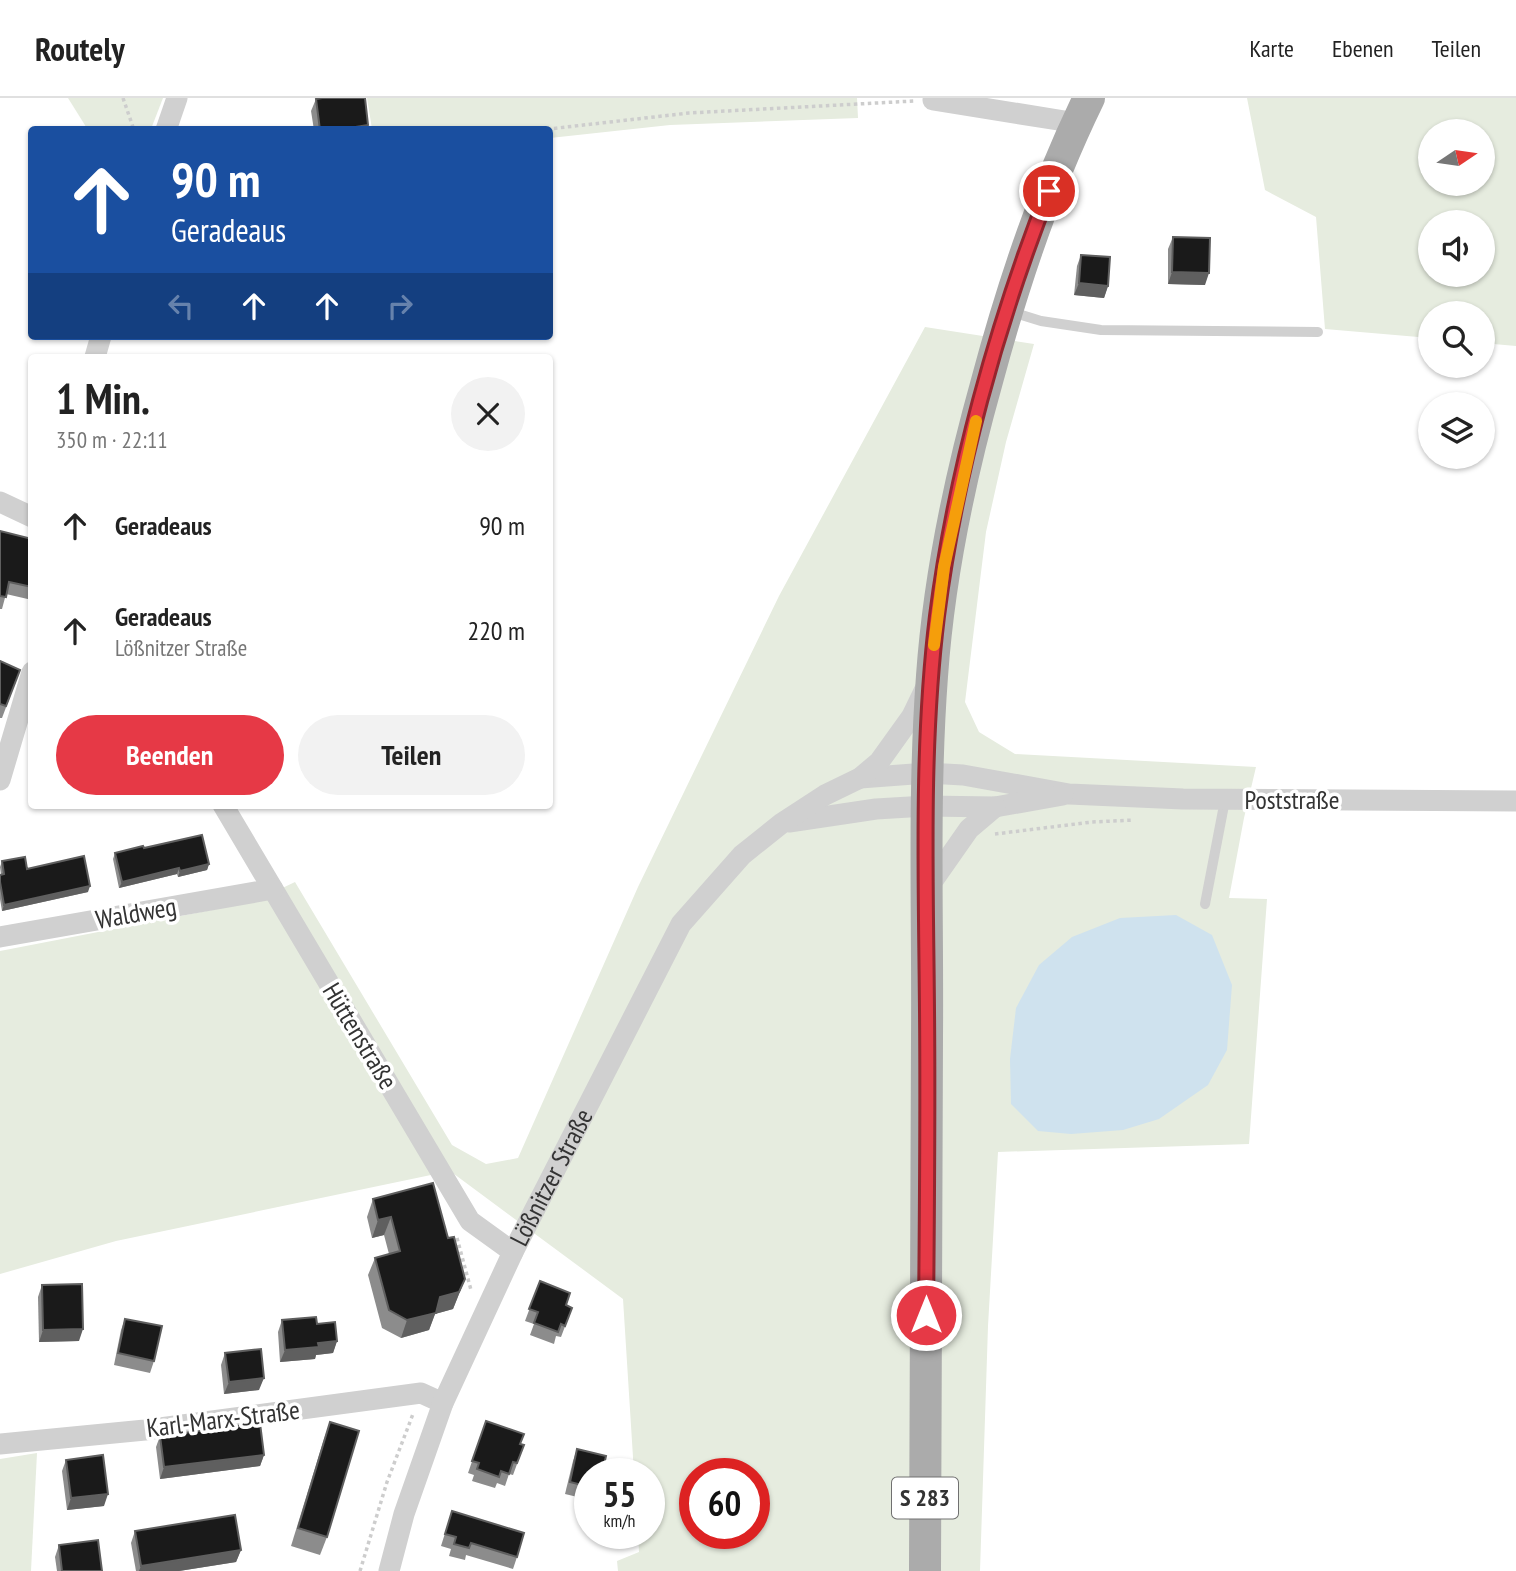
<!DOCTYPE html>
<html lang="de">
<meta charset="utf-8">
<style>
:root{--surface:#fff;--page:#f2f2f2;--text:#222;--muted:#767676;--line:#e0e0e0;--accent:#e63946}
body{margin:0;font-family:"PT Sans Narrow",sans-serif;background:var(--page);color:var(--text);height:100vh;display:flex;flex-direction:column;font-size:26px;white-space:nowrap}
*{box-sizing:border-box;margin:0}
p{font-size:23px;color:var(--muted)}
.icon{flex:none;width:38px;height:38px;fill:none;stroke:currentColor;stroke-width:2;stroke-linecap:round;stroke-linejoin:round}
.map{position:relative;flex:1;overflow:hidden}
.details{position:absolute;left:28px;top:256px;width:525px;height:455px;display:flex;flex-direction:column;background:var(--surface);border-radius:7px;box-shadow:0 2px 5px #0004}
.details>*{flex:none}
.banner{position:absolute;left:28px;top:28px;width:525px;height:214px;border-radius:7px;box-shadow:0 2px 5px #0004;background:#1a4fa0;color:#fff;overflow:hidden}
.needle{width:46px;rotate:77deg}
.controls{position:absolute;left:1418px;top:21px;display:grid;gap:14px}
.controls a{display:grid;place-items:center;width:77px;height:77px;border-radius:50%;background:var(--surface);box-shadow:0 2px 5px #0004;font-size:35px}
.speed{position:absolute;left:574px;top:1360px;display:flex;gap:14px;font-size:35px;font-weight:700;text-align:center}
.speed>*{display:grid;place-content:center;width:91px;height:91px;border-radius:50%;background:var(--surface);box-shadow:0 2px 5px #0004;line-height:1}
.speed small{font-size:18px;font-weight:400}
.speed .limit{border:10px solid #d22;background:#fff;color:#111}
.pin{position:absolute;display:grid;place-items:center;width:60px;height:60px;color:#fff;margin:-30px;border:4px solid #fff;border-radius:50%;box-shadow:0 2px 7px #0007}
.me{position:absolute;width:77px;margin:-38px;rotate:0deg;stroke-linejoin:round;filter:drop-shadow(0 0 5px #0008)}
.turn{display:flex;align-items:center;gap:24px;height:147px;padding:0 28px;font-size:32px}
.turn .icon{width:91px;height:91px;stroke-width:2.5}
.turn b{display:block;font-size:49px;line-height:60px}
.lanes{display:flex;align-items:center;height:66px;padding:0 28px;background:#0003;justify-content:center;gap:35px;direction:ltr}
.lanes .off{opacity:.35}
.round{display:grid;place-items:center;flex:none;width:74px;height:74px;border-radius:37px;background:var(--page)}
.overview{display:flex;align-items:center;justify-content:space-between;height:119px;padding:0 28px}
h1{font-size:42px;font-weight:700;line-height:52px}
.primary-button{display:flex;gap:14px;margin-top:auto;padding:14px 28px}
.primary-button a{flex:1;height:80px;border-radius:42px;background:var(--accent);color:#fff;font-size:28px;font-weight:700;line-height:80px;text-align:center}
.primary-button a+a{background:var(--page);color:var(--text)}
ul{padding:0;list-style:none}
li{display:flex;align-items:center;gap:21px;height:105px;padding:0 28px}
li div{flex:1}
li b{display:block;font-size:26px}
li em{font-style:normal}
header{display:flex;align-items:center;gap:42px;box-sizing:border-box;height:98px;padding:0 35px;background:var(--surface);border-bottom:2px solid var(--line)}
header strong{font-size:33px}
nav{display:flex;gap:38px;margin-inline-start:auto;font-size:24px}
.map>svg:first-child{display:block}
.green{fill:#e6ecdf;fill-rule:evenodd}
.water{fill:#cfe2ee}
.lines{fill:none;stroke-linecap:round;stroke-linejoin:round}
.path{stroke:#cdcdcd;stroke-width:3.5;stroke-dasharray:3.5 3.5;stroke-linecap:butt}
.lane{stroke:#d0d0d0;stroke-width:10}
.street{stroke:#d0d0d0;stroke-width:21}
.primary{stroke:#ababab;stroke-width:32}
.wall{fill:#8c8c8c}
.shaded-wall{fill:#5f5f5f}
.building{fill:#1a1a1a;stroke:#5f5f5f;stroke-width:2}
.route-casing{stroke:#96252e;stroke-width:18}
.route{stroke:#e63946;stroke-width:12}
.slow{stroke:#f59e0b;stroke-width:12}
.labels{text-anchor:middle;stroke-width:7;stroke-linejoin:round;paint-order:stroke}
.shield{fill:#fff;stroke:#707070;stroke-width:2}
.shield-label{font-size:24px;font-weight:bold;fill:#333}
.street-label{font-size:26px;fill:#333;stroke:#fff}
</style>
<header>
<strong>Routely</strong>
<nav><a>Karte</a><a>Ebenen</a><a>Teilen</a></nav>
</header>
<div class="map">
<svg width="1516" height="1473" viewBox="0 0 1516 1473">
<rect width="100%" height="100%" fill="#fff"/>
<g class="green">
<path d="M68,0H163L151,31L88,32Z"/>
<path d="M367,0H857L858,20L670,27L550,40V32L372,31Z"/>
<path d="M1247,0H1516V248L1482,245V215H1430V240L1325,231L1316,119L1265,92ZM1482,33V86H1430V33ZM1482,124V177H1430V124Z"/>
<path d="M925,229L1034,246L1006,344L986,434L965,604L979,634L1015,656L1256,669L1244,720L1229,800L1267,801L1249,1046L998,1054L988,1228L980,1473H618L617,1463L639,1454L638,1435H649V1376L634,1375L623,1201L450,1073L116,1143L0,1176V853L253,804L295,784L452,1047L486,1066L518,1060L638,789L779,498ZM695,1376H754V1435H695Z"/>
<path d="M37,1355L31,1473H0V1361Z"/>
</g>
<path class="water" d="M1176,817L1212,837L1232,887L1227,952L1208,987L1159,1021L1123,1032L1071,1036L1038,1033L1011,1006L1010,961L1016,910L1039,867L1072,839L1120,820Z"/>
<g class="lines">
<g class="path">
<path d="M123,0L134,32"/>
<path d="M540,32L689,15L914,3"/>
<path d="M995,736L1092,724L1134,722"/>
<path d="M457,1140L471,1192"/>
<path d="M360,1473L387,1384L413,1316"/>
</g>
<g class="lane">
<path d="M1009,213L1041,223L1101,232L1318,234"/>
<path d="M1205,806L1225,702"/>
</g>
<g class="street">
<path d="M933,2L1077,25"/>
<path d="M166,32L177,0"/>
<path d="M95,259L101,238"/>
<path d="M0,404L32,419"/>
<path d="M860,680L927,675L963,677L1069,696L1183,701L1516,703"/>
<path d="M0,682L32,574"/>
<path d="M223,707L470,1123L513,1154"/>
<path d="M789,724L876,711L926,708L995,709L1063,697"/>
<path d="M927,791L969,731L995,709"/>
<path d="M0,839L273,791"/>
<path d="M0,1346L145,1332L421,1295L443,1305"/>
<path id="s1" d="M389,1473L404,1416L443,1305L513,1154L681,826L742,757L782,725L825,697L860,680L879,664L912,618L926,589"/>
</g>
<path class="primary" d="M925,1473C925,1295 926,1117 927,939C928,818 923,698 932,578C939,478 960,379 987,283C1013,186 1045,90 1089,0"/>
</g>
<g class="wall">
<path d="M316,1L368,27L367,32H314L311,13Z"/>
<path d="M1173,139L1205,187L1168,186V151Z"/>
<path d="M1081,157L1108,188L1104,200L1074,197L1077,168Z"/>
<path d="M32,369V391H28Z"/>
<path d="M0,433L32,441V502L6,496L2,511H0Z"/>
<path d="M0,563L20,572L2,620H0Z"/>
<path d="M144,750L209,766L207,772L178,779L177,776L119,790L113,761L115,755Z"/>
<path d="M2,763L27,771L88,794L2,813L0,801V777H1L0,769Z"/>
<path d="M373,1101L448,1140L465,1181L453,1211L435,1216L429,1232L401,1240L382,1230L368,1177L375,1160L389,1156L384,1137L372,1140L367,1119Z"/>
<path d="M540,1183L566,1207L572,1210L561,1239L556,1238L554,1246L530,1237L534,1226L525,1223Z"/>
<path d="M42,1187L79,1243L39,1244L38,1199Z"/>
<path d="M125,1221L154,1263L150,1275L114,1267L121,1232Z"/>
<path d="M282,1222L317,1226L337,1243L333,1255L316,1257L315,1261L280,1264L278,1234Z"/>
<path d="M225,1255L259,1292L224,1296L221,1267Z"/>
<path d="M486,1323L524,1347L513,1377L509,1376L505,1388L497,1385L495,1390L472,1383L474,1377L468,1375Z"/>
<path d="M330,1324L327,1439L320,1457L291,1448L324,1341Z"/>
<path d="M160,1338L264,1357L260,1368L160,1381L156,1349Z"/>
<path d="M577,1351L590,1376V1402L565,1396L573,1363Z"/>
<path d="M66,1362L104,1408L67,1412L62,1373Z"/>
<path d="M452,1413L517,1459L513,1471L466,1457L465,1462L449,1458L451,1451L441,1448Z"/>
<path d="M135,1433L241,1452L236,1464L179,1473H136L131,1445Z"/>
<path d="M59,1447L102,1473H57L55,1459Z"/>
</g>
<g class="shaded-wall">
<path d="M368,27L367,32H337Z"/>
<path d="M1172,174L1209,175L1205,187L1168,186Z"/>
<path d="M1079,185L1108,188L1104,200L1074,197Z"/>
<path d="M209,766L207,772L178,779L180,773Z"/>
<path d="M179,770L177,776L119,790L122,784Z"/>
<path d="M90,788L88,794L2,813L4,807Z"/>
<path d="M391,1119L384,1137L372,1140L378,1122Z"/>
<path d="M465,1181L453,1211L435,1216L429,1232L401,1240L407,1222Z"/>
<path d="M83,1231L79,1243L39,1244L43,1232Z"/>
<path d="M337,1243L333,1255L316,1257L315,1261L280,1264L285,1252L318,1245Z"/>
<path d="M264,1280L259,1292L224,1296L229,1284Z"/>
<path d="M264,1357L260,1368L160,1381L164,1369Z"/>
<path d="M108,1396L104,1408L67,1412L71,1400Z"/>
<path d="M241,1452L236,1464L179,1473H139L141,1468Z"/>
</g>
<g class="building">
<path d="M322,0H365L368,27L337,32H320L316,1Z"/>
<path d="M1173,139L1210,140L1209,175L1172,174Z"/>
<path d="M1081,157L1110,159L1108,188L1079,185Z"/>
<path d="M0,433L32,441V489L9,484L6,499L0,498Z"/>
<path d="M0,563L20,572L6,608L0,606Z"/>
<path d="M202,737L209,766L180,773L179,770L122,784L115,755L143,748L144,750Z"/>
<path d="M84,758L90,788L4,807L0,784V777L4,776L2,763L25,759L27,771Z"/>
<path d="M433,1085L448,1140L454,1139L465,1181L459,1194L440,1199L436,1215L407,1222L389,1212L375,1160L400,1153L391,1119L378,1122L373,1101Z"/>
<path d="M540,1183L570,1195L566,1207L572,1210L565,1228L561,1226L558,1234L534,1225L538,1214L529,1211Z"/>
<path d="M82,1186L83,1231L43,1232L42,1187Z"/>
<path d="M316,1219L317,1226L335,1224L337,1243L318,1245L319,1249L285,1252L282,1222Z"/>
<path d="M125,1221L162,1228L154,1263L118,1255Z"/>
<path d="M261,1251L264,1280L229,1284L225,1255Z"/>
<path d="M486,1323L524,1336L520,1346L524,1347L517,1365L513,1364L509,1376L501,1373L499,1379L477,1371L479,1365L472,1363Z"/>
<path d="M330,1324L359,1333L327,1439L298,1430Z"/>
<path d="M260,1325L264,1357L164,1369L160,1338Z"/>
<path d="M577,1351L606,1358L602,1376H590V1389L570,1384Z"/>
<path d="M103,1357L108,1396L71,1400L66,1362Z"/>
<path d="M452,1413L524,1435L517,1459L471,1445L469,1450L454,1446L456,1439L445,1436Z"/>
<path d="M235,1417L241,1452L141,1468L135,1433Z"/>
<path d="M98,1442L102,1473H62L59,1447Z"/>
</g>
<g class="lines">
<defs>
<path id="route" d="M926,1217C927,1115 928,1014 927,913C926,782 921,649 937,518C955,377 997,225 1049,93"/>
</defs>
<use href="#route" class="route-casing"/>
<use href="#route" class="route"/>
<path class="slow" d="M934,547L944,469L976,323"/>
</g>
<g class="labels">
<rect class="shield" x="892" y="1379.5" width="66" height="41" rx="5"/>
<g class="shield-label">
<text x="925" y="1408">S 283</text>
</g>
<g class="street-label">
<text x="1292" y="711">Poststraße</text>
<text transform="translate(136 815) rotate(-10)" y="9">Waldweg</text>
<text transform="translate(360 938) rotate(59)" y="9">Hüttenstraße</text>
<text dy="9" stroke="none"><textPath href="#s1" startOffset="427">Lößnitzer Straße</textPath></text>
<text transform="translate(223 1321) rotate(-7)" y="9">Karl-Marx-Straße</text>
</g>
</g>
</svg>
<div class="controls">
<a><svg class="needle" viewBox="-14 -14 28 28"><path d="M0-13l5 13h-10z" fill="#e53935"/><path d="M0 13l5-13h-10z" fill="#767676"/></svg></a>
<a><svg class="icon" aria-label="sound" viewBox="0 0 24 24"><path d="M4 9h4l5-4v14l-5-4H4zM17 9q2 3 0 6"/></svg></a>
<a><svg class="icon" aria-label="search" viewBox="0 0 24 24"><circle cx="10" cy="10" r="6"/><path d="M15 15l6 6"/></svg></a>
<a><svg class="icon" aria-label="layers" viewBox="0 0 24 24"><path d="M12 4l9 5-9 5-9-5zM3 14l9 5 9-5"/></svg></a>
</div>
<div class="speed"><div>55<small>km/h</small></div><div class="limit">60</div></div>
<div class="pin" style="left:1049px;top:93px;background:#d93025"><svg class="icon" aria-label="arrive" viewBox="0 0 24 24"><path d="M6 21V4h12l-3 4 3 4H6"/></svg></div>
<svg class="me" style="left:926px;top:1217px" viewBox="-20 -20 40 40"><circle r="17" fill="#e63946" stroke="#fff" stroke-width="3"/><path d="M0-11L8 9 0 5-8 9z" fill="#fff"/></svg>
<div class="banner">
<div class="turn"><svg class="icon" aria-label="ahead" viewBox="0 0 24 24"><path d="M12 20V5M6 11l6-6 6 6"/></svg><div><b>90 m</b>Geradeaus</div></div>
<div class="lanes"><svg class="icon off" aria-label="left" viewBox="0 0 24 24"><path d="M17 20v-9H6M10 6l-5 5 5 5"/></svg><svg class="icon" aria-label="ahead" viewBox="0 0 24 24"><path d="M12 20V5M6 11l6-6 6 6"/></svg><svg class="icon" aria-label="ahead" viewBox="0 0 24 24"><path d="M12 20V5M6 11l6-6 6 6"/></svg><svg class="icon off" aria-label="right" viewBox="0 0 24 24"><path d="M7 20v-9h11M14 6l5 5-5 5"/></svg></div>
</div>
<section class="details">
<div class="overview"><div><h1>1 Min.</h1><p>350 m · 22:11</p></div><a class="round"><svg class="icon" aria-label="close" viewBox="0 0 24 24"><path d="M6 6l12 12M18 6L6 18"/></svg></a></div>
<ul>
<li><svg class="icon" aria-label="ahead" viewBox="0 0 24 24"><path d="M12 20V5M6 11l6-6 6 6"/></svg><div><b>Geradeaus</b></div><em>90 m</em></li>
<li><svg class="icon" aria-label="ahead" viewBox="0 0 24 24"><path d="M12 20V5M6 11l6-6 6 6"/></svg><div><b>Geradeaus</b><p>Lößnitzer Straße</p></div><em>220 m</em></li>
</ul>
<div class="primary-button"><a>Beenden</a><a>Teilen</a></div>
</section>
</div>
